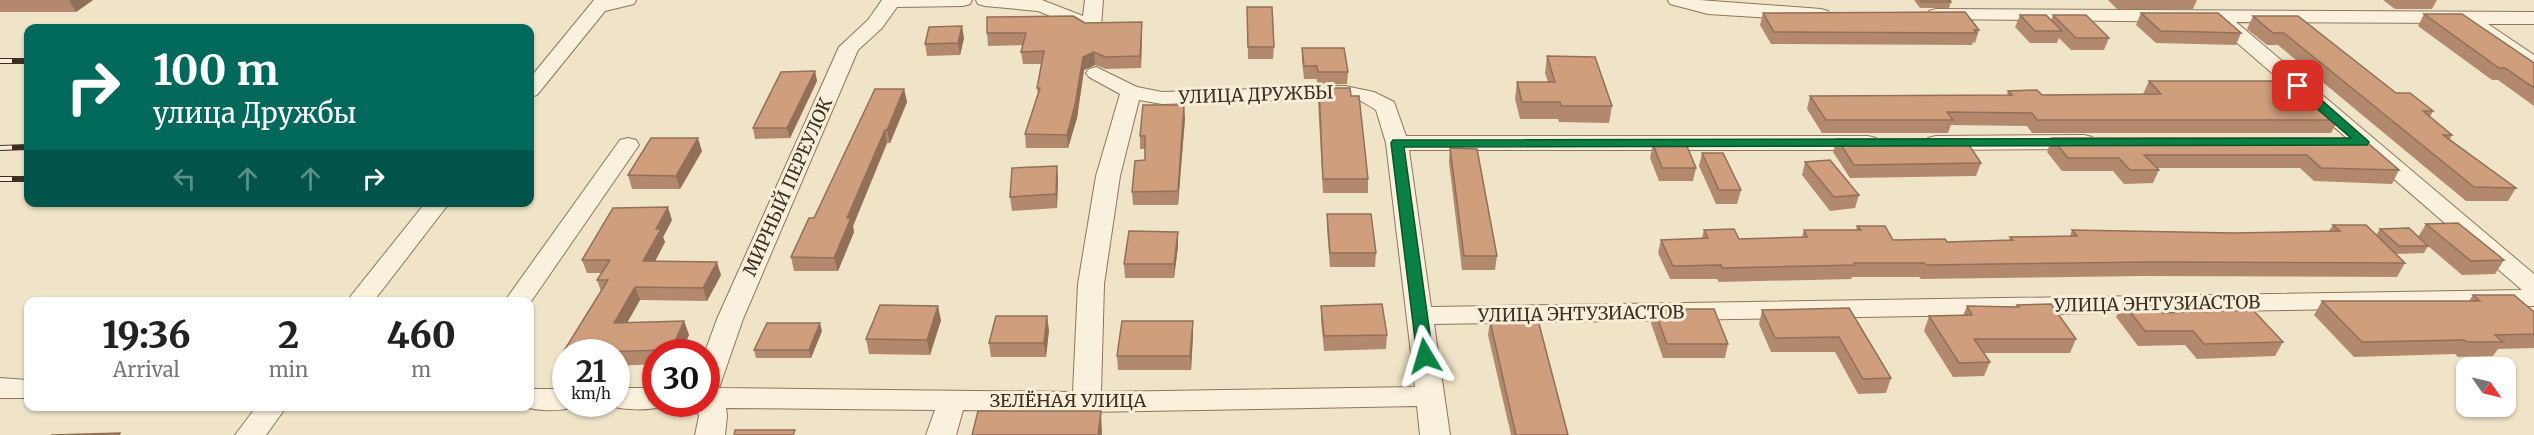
<!DOCTYPE html>
<meta charset="utf-8">
<style>
:root{--surface:#fff;--page:#f6f6f6;--text:#222;--muted:#767676}
body{margin:0;font-family:Merriweather,serif;background:var(--page);color:var(--text);height:100vh;display:flex;flex-direction:column;font-size:22px;white-space:nowrap}
*{box-sizing:border-box;margin:0}
p{font-size:20px;color:var(--muted)}
.icon{flex:none;width:33px;height:33px;fill:none;stroke:currentColor;stroke-width:2;stroke-linecap:round;stroke-linejoin:round}
.map{position:relative;flex:1;overflow:hidden}
.side{position:absolute;left:24px;top:297px;width:510px;height:114px;display:flex;flex-direction:column;background:var(--surface);border-radius:12px;box-shadow:0 2px 4px #0004}
.side>*{flex:none}
.hud{position:absolute;left:24px;top:24px;width:510px;height:183px;border-radius:12px;box-shadow:0 2px 4px #0004;background:#00695c;color:#fff;overflow:hidden}
.needle{width:39px;rotate:124deg}
.controls{position:absolute;left:2456px;top:357px;display:grid;gap:12px}
.controls a{display:grid;place-items:center;width:60px;height:60px;border-radius:12px;background:var(--surface);box-shadow:0 2px 4px #0004;font-size:30px}
.speed{position:absolute;left:552px;top:339px;display:flex;gap:12px;font-size:30px;font-weight:700;text-align:center}
.speed>*{display:grid;place-content:center;width:78px;height:78px;border-radius:50%;background:var(--surface);box-shadow:0 2px 4px #0004;line-height:1}
.speed small{font-size:15px;font-weight:400}
.speed .limit{border:9px solid #d22;background:#fff;color:#111}
.pin{position:absolute;display:grid;place-items:center;width:51px;height:51px;color:#fff;margin:-26px;border-radius:12px;box-shadow:0 3px 9px #0006}
.me{position:absolute;width:66px;margin:-33px;rotate:353deg;stroke-linejoin:round;filter:drop-shadow(0 0 4px #0008)}
.turn{display:flex;align-items:center;gap:21px;height:126px;padding:0 30px;font-size:27px}
.turn .icon{width:78px;height:78px;stroke-width:2.5}
.turn b{display:block;font-size:42px;line-height:51px}
.lanes{display:flex;align-items:center;height:57px;padding:0 30px;background:#0003;justify-content:center;gap:30px;direction:ltr}
.lanes .off{opacity:.35}
.eta{display:flex;justify-content:space-evenly;align-items:center;height:102px;text-align:center}
.eta b{font-size:36px;font-weight:800;line-height:42px}
.map>svg:first-child{display:block}
.lines{fill:none;stroke-linecap:round;stroke-linejoin:round}
.minor-casing{stroke:#8d765c;stroke-width:2}
.minor{fill:#faf1dc;fill-rule:evenodd}
.rail-casing{stroke:#3d2e20;stroke-width:6}
.rail{stroke:#f7eed8;stroke-width:4;stroke-dasharray:12;stroke-linecap:butt}
.wall{fill:#b2896c}
.shaded-wall{fill:#916f58}
.building{fill:#cf9f7d;stroke:#916f58;stroke-width:1.5}
.route{fill:#0b8043;stroke:#07532c;stroke-width:1.5}
.labels{text-anchor:middle;stroke-width:6;stroke-linejoin:round;paint-order:stroke}
.street-label{font-size:18px;fill:#3d2e20;stroke:#f7eed8}
</style>
<div class="map">
<svg width="2534" height="435" viewBox="0 0 2534 435">
<rect width="100%" height="100%" fill="#f0e4c8"/>
<g class="lines">
<defs>
<g id="minor">
<path d="M594,0H636L634,4L605,11L537,95L530,97V78Z"/>
<path d="M882,0H972L970,4L963,6L897,7L882,28L858,50L743,319L719,388L1073,392L1078,284L1096,176L1120,94L1089,77L1086,73L1089,69L1096,67L1137,87L1162,92L1345,86L1374,92L1394,102L1406,136H1868L1876,138L1879,143L1876,148L1868,150H1409L1431,307L2522,290L2213,22L1929,19L1926,15L1929,11L1936,9L2534,12V24H2488L2534,55V70L2527,68L2462,23L2236,22L2534,274V306L1434,324L1450,435H1420L1417,406L1087,412L963,410L956,435H926L935,410L726,408L727,416L725,435H695L699,416L695,404H706V352H705L717,319L839,47L868,20ZM1345,98L1361,101L1376,110L1386,143L1415,387L1101,392L1104,284L1120,176L1139,100L1162,104Z"/>
<path d="M976,0H1042L1083,16L1085,0H1103L1101,27L1098,31L1091,33L1038,11L985,6L978,4Z"/>
<path d="M1668,0H1699L1821,9L1828,11L1831,15L1828,19L1821,21L1708,14L1670,4Z"/>
<path d="M2084,135L2092,137L2095,142L2092,147L2084,149L1936,150L1928,148L1925,143L1928,138L1936,136Z"/>
<path d="M628,138L636,140L639,145L530,303L504,302L620,140Z"/>
<path d="M426,202H450L373,302H346Z"/>
<path d="M0,378L28,380V398H0Z"/>
<path d="M616,388H656V404H667C652,412 623,410 606,405L616,404Z"/>
<path d="M530,389H566V404H577C566,413 536,411 522,406H530Z"/>
<path d="M257,406H287L266,435H235Z"/>
</g>
</defs>
<use href="#minor" class="minor-casing"/>
<use href="#minor" class="minor"/>
<defs>
<g id="rail">
<path d="M0,61H28"/>
<path d="M0,148L28,147"/>
<path d="M0,179H25"/>
</g>
</defs>
<use href="#rail" class="rail-casing"/>
<use href="#rail" class="rail"/>
</g>
<g class="wall">
<path d="M0,0H93L76,12H0Z"/>
<path d="M1914,0H1950L1951,2L1949,8H1920Z"/>
<path d="M2108,0H2197L2193,9H2117Z"/>
<path d="M2383,0H2437L2432,9H2395Z"/>
<path d="M1247,7L1274,47L1273,59H1248Z"/>
<path d="M1763,13L1979,30L1975,43L1973,42L1972,45L1771,44L1760,25Z"/>
<path d="M2141,13L2241,33L2236,45L2156,43L2136,25Z"/>
<path d="M2424,14L2534,63V106L2498,80H2492L2418,26Z"/>
<path d="M2020,15L2051,20L2053,15L2109,38L2104,50H2071L2059,38L2057,43H2030L2015,27Z"/>
<path d="M2253,16L2396,93L2433,111L2430,117L2452,135L2450,139L2516,188L2508,201H2466L2278,45H2267L2247,29Z"/>
<path d="M1142,22V34L1141,68L1106,69L1095,65L1084,70L1077,118L1068,148H1026L1025,134L1038,95L1037,88L1041,64H1023L1021,52L1023,45L988,46L987,33L1085,23Z"/>
<path d="M964,38L960,55L927,56L925,44Z"/>
<path d="M1302,48L1348,72L1347,84L1317,85V79H1304L1302,61Z"/>
<path d="M1547,56L1612,106L1609,123L1559,122L1558,119H1520L1515,99L1517,82H1548L1545,73Z"/>
<path d="M815,71L817,81L790,138L755,139L753,128Z"/>
<path d="M2149,81L2338,120L2331,133H2032L2027,126L1951,125L1948,133H1822L1807,109L1810,96L2007,95L2008,91L2042,95H2144L2143,94Z"/>
<path d="M1319,88L1368,179V193H1323L1318,101Z"/>
<path d="M904,89L907,102L890,143H887L853,226L854,232L838,271H794L791,257L814,218Z"/>
<path d="M1185,118L1178,205H1133L1132,192L1145,160V149H1140V136Z"/>
<path d="M2052,138H2362L2399,170L2392,184L2314,181L2300,168H2157L2159,170L2153,183L2124,184L2113,171H2062L2047,152Z"/>
<path d="M1837,139L1981,163L1976,176L1850,178L1833,152Z"/>
<path d="M1653,144L1696,168L1693,181H1659L1650,158Z"/>
<path d="M1450,148L1497,256L1495,270H1462L1449,162Z"/>
<path d="M702,151L680,189H632L628,175Z"/>
<path d="M1702,153L1741,190L1737,204H1716L1699,166Z"/>
<path d="M1805,162L1859,195L1855,208L1830,211L1802,175Z"/>
<path d="M1058,179L1057,208L1012,211L1010,197Z"/>
<path d="M1327,214L1376,253L1375,267H1330L1327,228Z"/>
<path d="M672,220L663,237L665,242L655,261L721,275L707,301L640,300L627,323L684,321L689,335L681,352H656V364L616,366V352H566V362L562,354L601,291L597,280L601,273H587L582,260Z"/>
<path d="M2426,224L2504,260L2495,274L2462,275L2428,246L2424,253L2396,254L2405,263L2397,277L2145,276L1921,279L1919,277H1852L1851,279L1719,282L1717,279H1670L1658,253L1661,240L1702,238L1704,230L1739,239L1802,237L1804,230H1856L1857,226L1893,240L1947,242L2009,240L2010,237L2070,236L2072,230L2234,233L2329,231L2333,225L2376,235L2380,229L2418,237Z"/>
<path d="M1178,246L1174,278H1125L1124,264Z"/>
<path d="M2473,295L2534,312V348L2498,349L2493,356L2458,357L2455,354L2354,357L2314,315L2322,301H2469Z"/>
<path d="M2123,303L2163,313L2283,342L2275,356L2197,359L2185,345L2138,346L2116,317Z"/>
<path d="M2017,305L2076,339L2070,353H1984L1990,362L1984,376L1953,377L1924,331L1929,316H1963L1967,306L2016,307Z"/>
<path d="M1321,306L1387,335L1386,349L1324,351L1321,320Z"/>
<path d="M1849,308L1891,378L1886,393L1858,394L1835,352H1771L1759,324L1762,310Z"/>
<path d="M1654,309L1728,344L1725,358H1663L1651,323Z"/>
<path d="M941,320L930,355L869,354L866,339Z"/>
<path d="M1193,321V335L1191,370H1118L1117,356Z"/>
<path d="M1490,321L1568,435H1511L1488,335Z"/>
<path d="M1049,330L1046,357H991L989,343Z"/>
<path d="M822,331L811,358H756L754,350Z"/>
</g>
<g class="shaded-wall">
<path d="M69,0H93L76,12Z"/>
<path d="M1142,22V34L1141,68L1140,56Z"/>
<path d="M962,26L964,38L960,55L958,43Z"/>
<path d="M1094,52L1095,65L1084,70L1077,118L1068,148L1067,135L1083,57Z"/>
<path d="M815,71L817,81L790,138L787,128Z"/>
<path d="M904,89L907,102L890,143L887,130Z"/>
<path d="M1184,105L1185,118L1178,205V191Z"/>
<path d="M885,130L887,143L853,226L854,232L838,271L834,258L847,218Z"/>
<path d="M698,138L702,151L680,189L676,176Z"/>
<path d="M1057,166L1058,179L1057,208L1056,194Z"/>
<path d="M668,207L672,220L663,237L665,242L648,275L643,261L656,229Z"/>
<path d="M1178,232V246L1174,278V264Z"/>
<path d="M717,262L721,275L707,301L703,288Z"/>
<path d="M635,287L640,300L619,337L614,323Z"/>
<path d="M938,306L941,320L930,355L927,340Z"/>
<path d="M1047,316L1049,330L1046,357L1044,343Z"/>
<path d="M684,321L689,335L681,352H672L671,350Z"/>
<path d="M1193,321V335L1191,370L1190,356Z"/>
<path d="M820,323L822,331L811,358L809,350Z"/>
<path d="M1101,411L1102,435H1098Z"/>
</g>
<g class="building">
<path d="M1920,0H1950L1951,2H1922Z"/>
<path d="M1247,7H1272L1274,47H1248Z"/>
<path d="M1965,12L1979,30H1974L1976,33L1774,32L1763,13Z"/>
<path d="M2141,13H2218L2241,33L2161,31Z"/>
<path d="M2424,14H2462L2534,63V88L2505,68H2499Z"/>
<path d="M2020,15H2046L2062,31H2035Z"/>
<path d="M2053,15H2086L2109,38H2076Z"/>
<path d="M1073,16L1085,23L1142,22L1140,56L1105,57L1094,52L1083,57L1075,105L1067,135L1025,134L1040,88H1037L1044,51L1021,52L1026,33H987V17Z"/>
<path d="M2253,16H2298L2396,93H2410L2433,111H2423L2452,135H2443L2516,188L2474,187L2284,33H2273Z"/>
<path d="M962,26L958,43L925,44L929,27Z"/>
<path d="M1302,48H1344L1348,72H1318L1317,66H1304Z"/>
<path d="M1547,56L1595,57L1612,106H1561L1560,102H1522L1517,82H1555Z"/>
<path d="M815,71L787,128H753L781,72Z"/>
<path d="M2149,81H2292L2338,120H2037L2032,113L1947,112L1953,120H1826L1810,96L2012,95L2008,91L2037,90L2042,95L2161,94Z"/>
<path d="M1319,88H1350L1351,96H1359L1368,179H1323Z"/>
<path d="M875,89H904L887,130H885L847,218H851L834,258L791,257L809,218H814Z"/>
<path d="M1143,105H1184L1178,191L1132,192L1135,161L1145,160V136H1140Z"/>
<path d="M651,138H698L676,176L628,175Z"/>
<path d="M2052,138H2362L2399,170L2321,168L2307,155H2144L2159,170H2130L2119,158H2068Z"/>
<path d="M1837,139H1965L1981,163L1854,165Z"/>
<path d="M1653,144H1686L1696,168H1662Z"/>
<path d="M1450,148L1477,149L1497,256H1464Z"/>
<path d="M1702,153H1723L1741,190H1719Z"/>
<path d="M1830,160L1859,195L1834,197L1805,162Z"/>
<path d="M1057,166L1056,194L1010,197L1012,168Z"/>
<path d="M668,207L656,229H661L643,261L717,262L703,288L635,287L614,323L684,321L671,350L592,352H566V354H562L608,280H597L610,260H582L613,208Z"/>
<path d="M1327,214H1371L1376,253H1330Z"/>
<path d="M2458,223L2504,260L2471,261L2426,224Z"/>
<path d="M2333,225H2366L2405,263L2152,262L1926,265L1924,263H1854L1855,265L1722,268L1721,265L1673,266L1661,240L1708,238L1704,230L1734,229L1739,239L1807,237L1804,230H1861L1857,226H1885L1893,240L1945,239L1947,242L2013,240L2010,237L2077,236L2072,230L2234,233L2340,231Z"/>
<path d="M2409,228L2428,246H2399L2380,229Z"/>
<path d="M1129,231L1178,232L1174,264H1124Z"/>
<path d="M2473,295H2514L2534,312V334L2495,335L2503,342H2467L2464,340L2362,342L2322,301H2480Z"/>
<path d="M2123,303H2155L2163,313L2253,310L2283,342L2204,344L2193,331H2145Z"/>
<path d="M1382,304L1387,335L1324,336L1321,306Z"/>
<path d="M2051,304L2076,339H1974L1990,362L1959,363L1929,316L1972,315L1967,306L2019,307L2017,305Z"/>
<path d="M880,305L938,306L927,340L866,339Z"/>
<path d="M1849,308L1891,378L1863,379L1839,337L1775,338L1762,310Z"/>
<path d="M1654,309H1714L1728,344H1667Z"/>
<path d="M996,316H1047L1044,343H989Z"/>
<path d="M1538,320L1568,435H1516L1490,321Z"/>
<path d="M1122,321H1193L1190,356H1117Z"/>
<path d="M767,323H820L809,350H754Z"/>
<path d="M978,411H1101L1098,435H972Z"/>
<path d="M735,430H795L793,435H734Z"/>
<path d="M120,433L119,435H51H52Z"/>
</g>
<path class="route" d="M2298,82L2302,83L2367,140L2369,142L2367,145L1404,147L1433,356L1425,361L1417,356L1391,143L1393,140L2351,138L2293,88V83Z"/>
<g class="labels">
<g class="street-label">
<text transform="translate(1256 95) rotate(-2)" y="6">УЛИЦА ДРУЖБЫ</text>
<text transform="translate(788 187) rotate(-66)" y="6">МИРНЫЙ ПЕРЕУЛОК</text>
<text transform="translate(2157 304) rotate(-1)" y="6">УЛИЦА ЭНТУЗИАСТОВ</text>
<text transform="translate(1581 314) rotate(-1)" y="6">УЛИЦА ЭНТУЗИАСТОВ</text>
<text x="1068" y="407">ЗЕЛЁНАЯ УЛИЦА</text>
</g>
</g>
</svg>
<div class="controls">
<a><svg class="needle" viewBox="-14 -14 28 28"><path d="M0-13l5 13h-10z" fill="#e53935"/><path d="M0 13l5-13h-10z" fill="#767676"/></svg></a>
</div>
<div class="speed"><div>21<small>km/h</small></div><div class="limit">30</div></div>
<div class="pin" style="left:2298px;top:86px;background:#d93025"><svg class="icon" aria-label="arrive" viewBox="0 0 24 24"><path d="M6 21V4h12l-3 4 3 4H6"/></svg></div>
<svg class="me" style="left:1425px;top:356px" viewBox="-20 -20 40 40"><path d="M0-17L14 15 0 8-14 15z" fill="#0b8043" stroke="#fff" stroke-width="4"/></svg>
<div class="hud">
<div class="turn"><svg class="icon" aria-label="right" viewBox="0 0 24 24"><path d="M7 20v-9h11M14 6l5 5-5 5"/></svg><div><b>100 m</b>улица Дружбы</div></div>
<div class="lanes"><svg class="icon off" aria-label="left" viewBox="0 0 24 24"><path d="M17 20v-9H6M10 6l-5 5 5 5"/></svg><svg class="icon off" aria-label="ahead" viewBox="0 0 24 24"><path d="M12 20V5M6 11l6-6 6 6"/></svg><svg class="icon off" aria-label="ahead" viewBox="0 0 24 24"><path d="M12 20V5M6 11l6-6 6 6"/></svg><svg class="icon" aria-label="right" viewBox="0 0 24 24"><path d="M7 20v-9h11M14 6l5 5-5 5"/></svg></div>
</div>
<section class="side">
<div class="eta">
<div><b>19:36</b><p>Arrival</p></div>
<div><b>2</b><p>min</p></div>
<div><b>460</b><p>m</p></div>
</div>
</section>
</div>
